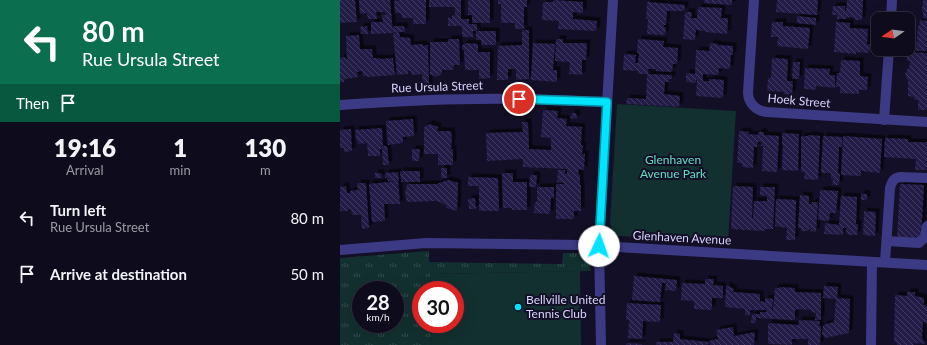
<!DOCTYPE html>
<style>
:root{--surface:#0e0b1c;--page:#1c1929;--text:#f1f3f6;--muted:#9b9ba3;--line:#2e2b3b}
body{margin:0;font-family:Lato,sans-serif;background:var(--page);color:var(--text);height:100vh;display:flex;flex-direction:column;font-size:15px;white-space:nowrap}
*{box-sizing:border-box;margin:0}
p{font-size:13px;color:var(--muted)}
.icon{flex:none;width:22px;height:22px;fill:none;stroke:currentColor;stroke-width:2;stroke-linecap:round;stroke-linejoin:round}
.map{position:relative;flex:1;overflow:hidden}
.drawer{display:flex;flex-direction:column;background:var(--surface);width:340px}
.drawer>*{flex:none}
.banner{background:#0b6e4f;color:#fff;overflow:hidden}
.needle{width:26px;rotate:257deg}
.buttons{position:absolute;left:531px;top:12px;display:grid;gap:8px}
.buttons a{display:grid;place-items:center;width:44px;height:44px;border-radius:8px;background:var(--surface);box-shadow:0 4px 16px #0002,0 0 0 1px var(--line);font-size:20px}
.speed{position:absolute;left:12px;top:281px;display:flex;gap:8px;font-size:20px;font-weight:700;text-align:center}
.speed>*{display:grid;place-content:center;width:52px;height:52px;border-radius:50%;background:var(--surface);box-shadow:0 4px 16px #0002,0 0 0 1px var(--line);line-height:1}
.speed small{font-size:10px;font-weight:400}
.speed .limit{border:6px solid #d22;background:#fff;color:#111}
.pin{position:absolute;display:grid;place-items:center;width:34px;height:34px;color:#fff;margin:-17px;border:2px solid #fff;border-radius:50%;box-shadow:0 1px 4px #0007}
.me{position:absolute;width:44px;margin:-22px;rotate:3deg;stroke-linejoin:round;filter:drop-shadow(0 0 3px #0008)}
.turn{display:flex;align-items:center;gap:14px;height:84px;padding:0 16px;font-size:18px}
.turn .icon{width:52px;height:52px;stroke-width:2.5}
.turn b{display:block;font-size:28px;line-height:34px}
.then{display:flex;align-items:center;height:38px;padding:0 16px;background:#0003;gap:8px;font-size:15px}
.eta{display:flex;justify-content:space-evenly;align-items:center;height:68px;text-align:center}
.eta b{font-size:24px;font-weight:800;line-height:28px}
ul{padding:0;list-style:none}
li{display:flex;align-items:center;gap:12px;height:56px;padding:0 16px}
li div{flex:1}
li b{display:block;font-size:15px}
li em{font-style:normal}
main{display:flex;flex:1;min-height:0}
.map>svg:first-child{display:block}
.grass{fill:url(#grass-tufts);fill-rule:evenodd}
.park{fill:#12302f}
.building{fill:url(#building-back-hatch);filter:url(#shadow)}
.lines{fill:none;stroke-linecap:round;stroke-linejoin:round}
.minor{stroke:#3d3a85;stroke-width:10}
.route-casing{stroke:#0095a6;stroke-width:10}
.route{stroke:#00e5ff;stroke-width:7}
.poi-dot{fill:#00e5ff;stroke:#130f26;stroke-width:1.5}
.labels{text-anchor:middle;stroke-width:4;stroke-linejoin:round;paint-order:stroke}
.street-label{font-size:12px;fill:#d9d4ff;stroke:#130f26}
.park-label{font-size:12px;fill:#5fe0c0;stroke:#130f26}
.poi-label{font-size:12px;fill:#d9d4ff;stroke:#130f26;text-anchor:start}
</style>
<main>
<section class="drawer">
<div class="banner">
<div class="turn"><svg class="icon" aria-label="left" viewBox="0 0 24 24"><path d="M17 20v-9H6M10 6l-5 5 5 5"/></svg><div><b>80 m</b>Rue Ursula Street</div></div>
<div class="then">Then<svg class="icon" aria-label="arrive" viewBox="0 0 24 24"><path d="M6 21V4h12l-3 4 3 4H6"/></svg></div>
</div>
<div class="eta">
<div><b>19:16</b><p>Arrival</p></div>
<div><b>1</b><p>min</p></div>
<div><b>130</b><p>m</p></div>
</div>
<ul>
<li><svg class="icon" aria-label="left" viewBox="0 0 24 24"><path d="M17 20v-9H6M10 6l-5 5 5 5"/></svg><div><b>Turn left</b><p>Rue Ursula Street</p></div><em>80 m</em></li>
<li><svg class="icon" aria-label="arrive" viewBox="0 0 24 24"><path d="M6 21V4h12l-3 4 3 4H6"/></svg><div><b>Arrive at destination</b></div><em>50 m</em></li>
</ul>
</section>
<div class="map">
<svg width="587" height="345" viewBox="0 0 587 345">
<defs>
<pattern id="grass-tufts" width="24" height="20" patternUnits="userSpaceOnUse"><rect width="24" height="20" fill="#12302f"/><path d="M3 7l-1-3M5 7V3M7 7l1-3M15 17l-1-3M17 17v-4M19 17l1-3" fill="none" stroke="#344d4e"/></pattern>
<pattern id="building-back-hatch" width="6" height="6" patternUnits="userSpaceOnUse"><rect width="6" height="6" fill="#241b47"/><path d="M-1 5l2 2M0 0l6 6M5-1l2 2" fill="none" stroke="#433b63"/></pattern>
<filter id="shadow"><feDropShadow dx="3.5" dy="-3.5" stdDeviation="0" flood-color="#0009"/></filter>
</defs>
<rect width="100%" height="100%" fill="#130f26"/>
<path class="grass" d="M89,251V262L222,264L223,253C241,253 248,251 251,271L91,274V290H81V324H91L92,345H0V258ZM21,290H55V324H21Z"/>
<g class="park">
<path d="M277,104L396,111L388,242L279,236L272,231L270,223Z"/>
<path d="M240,271L241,345H92L91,324H115V290H91L90,274Z"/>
</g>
<g class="building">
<path d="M0,0H15L17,22L0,23Z"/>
<path d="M19,0H50L53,33L31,34V22H42L43,24L42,15H46L45,12H36L37,19H28L27,13L20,14Z"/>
<path d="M60,0H86V24H73V18H62L61,13H55L54,1Z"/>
<path d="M89,0H121V19H129V24H137V31H133V37H122V26H108V18H112V15H115V7H116H89Z"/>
<path d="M128,0H150V23H132V15H128Z"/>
<path d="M158,0H187V7H184V29H175V23H161V4H158Z"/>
<path d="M213,0L243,2V13L233,12V19L257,21L256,31L218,29L219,21L202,20L203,2H213Z"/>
<path d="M364,0H392V5L364,3Z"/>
<path d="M437,0H478L477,15L436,12Z"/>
<path d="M507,0H523L522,20H515V18L507,17V19H497V15H492L493,6H505V10L506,11Z"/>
<path d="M583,0H587V19L583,18V12H582Z"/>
<path d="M307,2L345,5L344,11H327L326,25H324V27L326,28L325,34L323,35L307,34L308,19H306Z"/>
<path d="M358,7L382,8L381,18H388L387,34L365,32V31L356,30V27L355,40L343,39L345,12H352L351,18H357Z"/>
<path d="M457,16L476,18V25L457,23Z"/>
<path d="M580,20L587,21V51H576L578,26H579Z"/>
<path d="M432,22H443V26L470,28L468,49L437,46L438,37H431Z"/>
<path d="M496,22L510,23V28L528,29L527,44H530L529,53L516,52V54L494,52Z"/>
<path d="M27,26L28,34H21L20,27Z"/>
<path d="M53,26H64L65,32H53Z"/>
<path d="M182,30H189V79L176,80V69H168V80H157L158,46L182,45Z"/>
<path d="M136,31H156V45H141V40H136Z"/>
<path d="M59,32L60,37L70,38L71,45L83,44V46L88,45L89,88H83L82,74L72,75L71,71H68V74L57,75L53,33Z"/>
<path d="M19,35L20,49H32L33,58H40V59L53,58L55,75L27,77V76H23L22,71L17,72L18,77L5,79L4,82H0V58L5,57L6,59H7L6,36Z"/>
<path d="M108,39H119L120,65H114L113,70H102V74L96,77L90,74V42H108Z"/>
<path d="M216,39H223V43H247L246,60H242V75L229,74L230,62L215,61Z"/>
<path d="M298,39L324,41L323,47L338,48L337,64H333L332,72L316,71V69H308V74L332,75V79H329V82H325L324,94L340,96L339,107L286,104L287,98L306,99L307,74H298V71L283,70L284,54L296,55L295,63H298L299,53H297Z"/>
<path d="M124,43L138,44V52H150V78L139,79V70H125L124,50H122V45H124Z"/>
<path d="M193,43L215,44L213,70H217V82L191,80Z"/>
<path d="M370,43L378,44V45L393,46V55H391L390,69L379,68L378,75L363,74V81H369V79L384,80L383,98L356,96L357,80H356V83L346,82V73L355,74L356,50L369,51Z"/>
<path d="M567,52L587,53V110H578V100H574V97L568,96V80H567L565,74L568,68H569L570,61H567Z"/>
<path d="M432,58L448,59L447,79V81H453L452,95L444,94V92L427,91L428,78H431Z"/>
<path d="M501,60L520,61V76L528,77L527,90H519V94L500,93V87H496L497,73H500Z"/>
<path d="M453,62H460L459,79H452Z"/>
<path d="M465,68L490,69L489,75H495V88L476,86V90L464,89Z"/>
<path d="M203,110L218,111L217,118L227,119L226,126L242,127L241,145L243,146L242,154H245L244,170L239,169L238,174L240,175V185H241V211H234V219H216V184H224V183L217,182L218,170H225V174H227V169L183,167V159L147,161L146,133L183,132L182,122H188L189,149L211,150V138L201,137Z"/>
<path d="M232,113H236L237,119L230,118Z"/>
<path d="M73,119L74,136L63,137V143L48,145L46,121Z"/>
<path d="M90,124L98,127L97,131H111L112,138L111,149H113V165H98V154H84V127Z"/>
<path d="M42,128L43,146H47L49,165H43L42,149H40V156H28L27,143L18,144L17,140H16L15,130Z"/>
<path d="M11,129L12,151L4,152V148H0V130Z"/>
<path d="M399,131L409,132L408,134L418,135V132H424V135L439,136L437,172L422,171L423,146H421L422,142H418L417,147H414L413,168L402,167V163H397Z"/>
<path d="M442,133L459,134L458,171L442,170L443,145H442Z"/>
<path d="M468,135L480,136L478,180L464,179L465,172H461V136H468Z"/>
<path d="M483,136L502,137V147H499L498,173L500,174L499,185H492L493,179H491V173H481Z"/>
<path d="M503,136L542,139L540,173L521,171V176L501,175Z"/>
<path d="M545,138L568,139V142H587V170H575L576,159L544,157Z"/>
<path d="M72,149H80L79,161H72Z"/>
<rect x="101" y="168" width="6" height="10"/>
<path d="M60,171H80V182H61V181H62L61,180Z"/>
<path d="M58,172L59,181H48L47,177L45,178V173Z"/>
<path d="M35,173H41L42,178H35Z"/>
<path d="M162,173H173V182H187V210H172V208H163Z"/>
<path d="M190,175H197L196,187H189Z"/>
<path d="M128,177L158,178L159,211H139V186H128Z"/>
<path d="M108,180L118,183L117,211L106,208V205L97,201L67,202L65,193L67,184H97Z"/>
<path d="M58,181L60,204H44L45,221L32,222L29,184Z"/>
<path d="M17,183H26L29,228L22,229L21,215H12L11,209H8V211H0V187L6,186L7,193H10V191L18,190Z"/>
<path d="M560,184L584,185L581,239L557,238Z"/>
<path d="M393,186L413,187L412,218H413L414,201H427V196L420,195V187H435L433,229H425V231L391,229Z"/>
<path d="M197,187H214V198H211L210,214L194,213L195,202H197Z"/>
<path d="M480,190L498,191L496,213H490L489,221L478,220Z"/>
<rect x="521" y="194" width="6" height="6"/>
<path d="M460,195L469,196V204H472V202H478L476,232L470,231L471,229H469L468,231H461V228H458Z"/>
<path d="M501,196L517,197L516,224H518L517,235H508L506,232V228H503V235L484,234L485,223L499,225Z"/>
<path d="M135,198L136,209H129L128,199Z"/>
<path d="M436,199L456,200L455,240H446L447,228L435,226Z"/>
<path d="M524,211L536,212L535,236L523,235Z"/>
<path d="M294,276L337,280L336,291L325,290L326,283H322L320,302L292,300Z"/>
<path d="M365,279H374L373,285L383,286V298H372V310L354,309V301L341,300L342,283L365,284Z"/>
<path d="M386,285L394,289L393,292L420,294V301L425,302V298L433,299L432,310H433L435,288H439V287L455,288V292L481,293V320H475L476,313L472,312V310L457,309V310H455V320L416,318V323H411L412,314H420V312H426V310H410V316L405,315V309L385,307Z"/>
<path d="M484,286L498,287L497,298L510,299L509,333L485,338L482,334L483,325L494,322L496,299L483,298Z"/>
<path d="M567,292H575V296L584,298V305H587V323L583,322L582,337L585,344L573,343L574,345H557L556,342H554L555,295L567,296Z"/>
<path d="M287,303L321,305L320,322L303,321L302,339L288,338L289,320H286Z"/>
<path d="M459,320L480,321L479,326H481L480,345H468V339H452V345L428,344V323L458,325Z"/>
<path d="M393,327L394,336L415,332L414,345H370L369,341L378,339L376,330Z"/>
<path d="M334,333L340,334V339L368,342V345H316V342H333Z"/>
<path d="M286,343L302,344V345H286Z"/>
</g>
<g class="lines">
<g class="minor">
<path d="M414,0L408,92C408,103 416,111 427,112L587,122"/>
<path d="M551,19L552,0"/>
<path d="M0,105C59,101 118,98 178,99C207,99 237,101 267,102"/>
<path d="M544,120L549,49"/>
<path d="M547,241L579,243L585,237L587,226"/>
<path d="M0,250L86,243L242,245L587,265"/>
<path d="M545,262L550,188C552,182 553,178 560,177L587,178"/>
<path d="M261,345L259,246L273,0"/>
<path d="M531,345L532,262"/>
</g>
</g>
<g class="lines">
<defs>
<path id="route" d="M179,99L267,102L259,246"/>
</defs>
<use href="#route" class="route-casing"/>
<use href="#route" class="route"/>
</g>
<circle class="poi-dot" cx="178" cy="307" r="4"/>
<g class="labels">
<g class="street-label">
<text transform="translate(97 87) rotate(-2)" y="4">Rue Ursula Street</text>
<text transform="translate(459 101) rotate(5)" y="4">Hoek Street</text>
<text transform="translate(342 238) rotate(3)" y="4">Glenhaven Avenue</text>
</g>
<g class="park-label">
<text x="333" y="164">Glenhaven<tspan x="333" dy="14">Avenue Park</tspan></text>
</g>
<g class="poi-label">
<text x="186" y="304">Bellville United<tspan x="186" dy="14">Tennis Club</tspan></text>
</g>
</g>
</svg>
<div class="buttons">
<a><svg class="needle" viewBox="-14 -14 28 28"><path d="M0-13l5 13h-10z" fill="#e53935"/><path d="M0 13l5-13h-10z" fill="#9b9ba3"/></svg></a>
</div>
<div class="speed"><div>28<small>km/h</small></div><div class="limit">30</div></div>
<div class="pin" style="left:179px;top:99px;background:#d93025"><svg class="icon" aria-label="arrive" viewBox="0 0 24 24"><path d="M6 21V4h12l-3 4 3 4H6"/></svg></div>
<svg class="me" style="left:259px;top:246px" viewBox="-20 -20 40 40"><circle r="19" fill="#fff"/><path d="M0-13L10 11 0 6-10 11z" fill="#00e5ff"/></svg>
</div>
</main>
